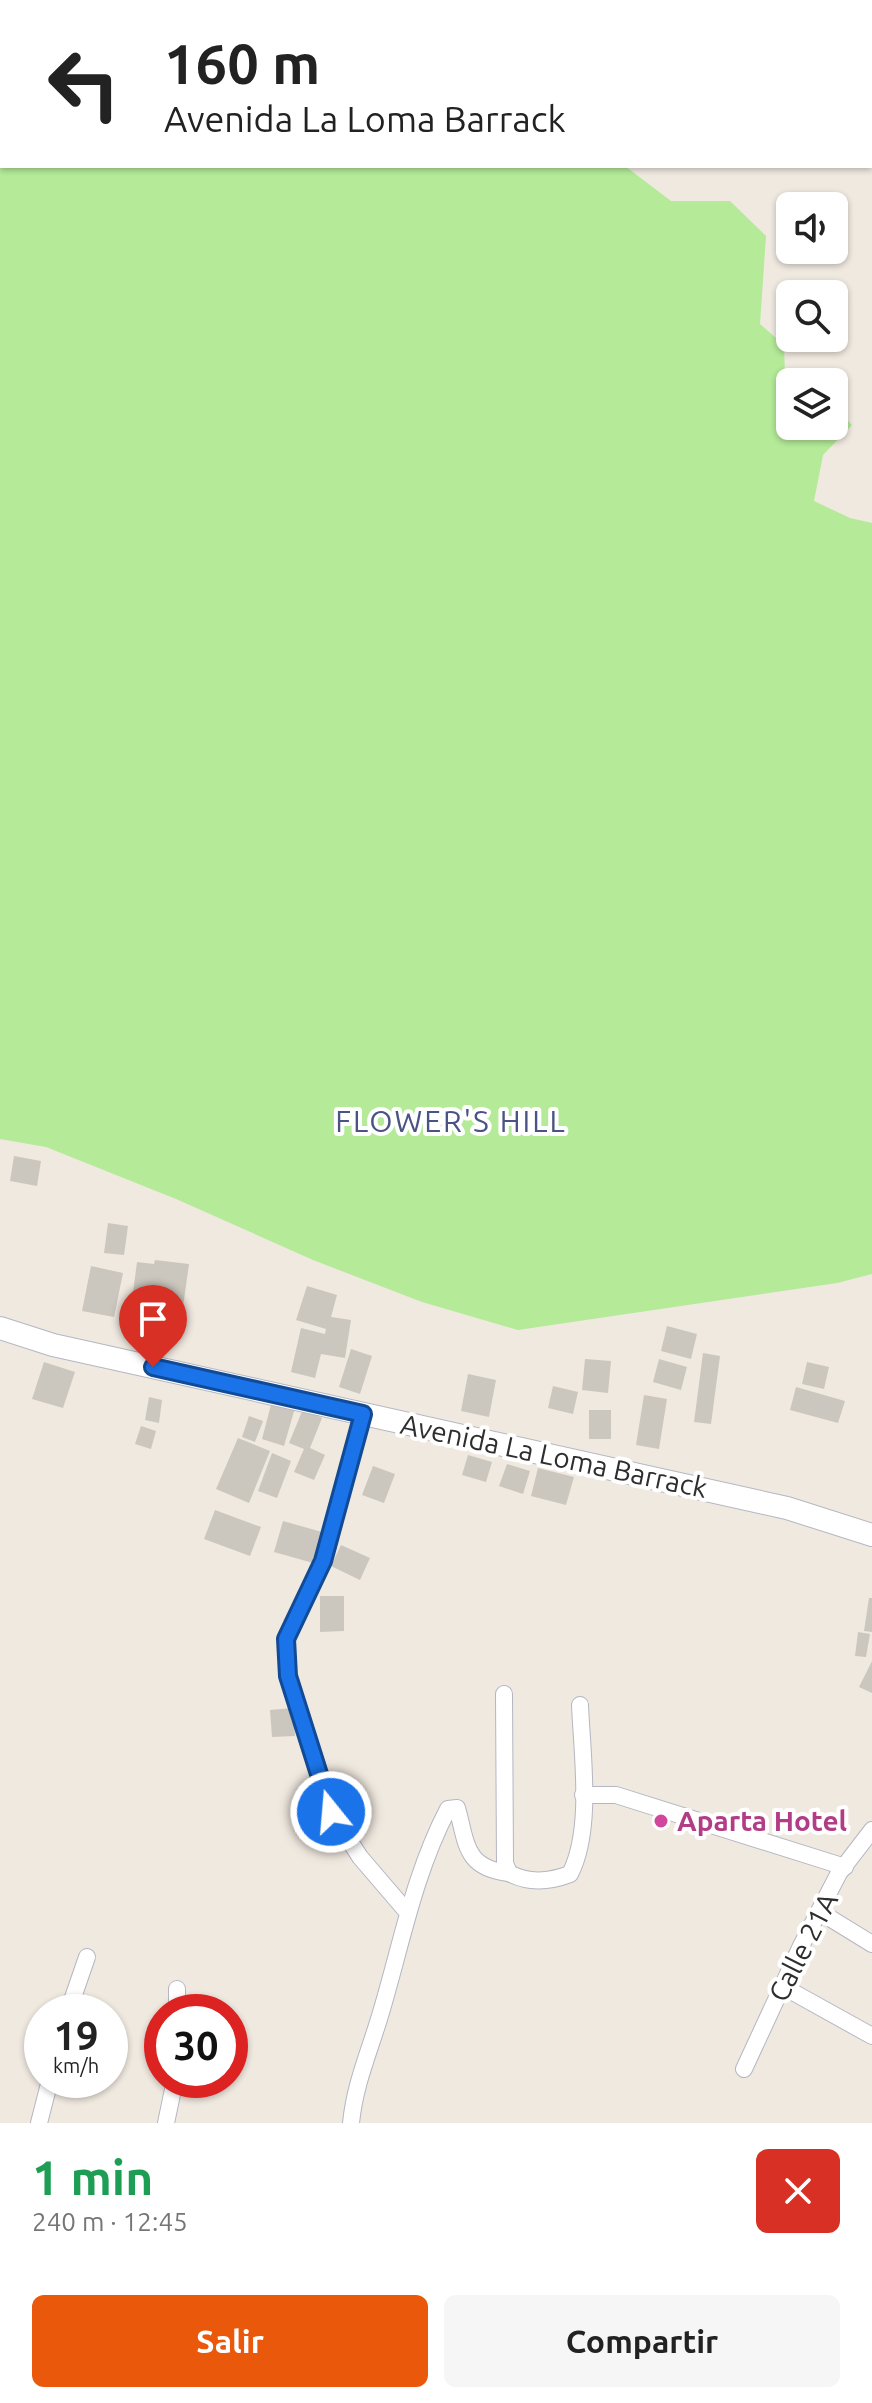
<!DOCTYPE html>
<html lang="es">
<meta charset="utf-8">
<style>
:root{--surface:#fff;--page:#f6f6f6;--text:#222;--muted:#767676;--accent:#ea580c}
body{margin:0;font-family:Ubuntu,sans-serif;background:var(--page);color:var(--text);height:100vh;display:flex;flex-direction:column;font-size:30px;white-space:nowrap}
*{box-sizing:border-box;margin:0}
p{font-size:26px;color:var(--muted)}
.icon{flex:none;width:44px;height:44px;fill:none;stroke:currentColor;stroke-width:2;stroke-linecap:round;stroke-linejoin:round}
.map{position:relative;height:2123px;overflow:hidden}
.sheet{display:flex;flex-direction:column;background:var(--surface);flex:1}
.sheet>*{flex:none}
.guide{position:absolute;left:0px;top:0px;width:872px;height:168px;box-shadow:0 2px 6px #0004;background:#fff;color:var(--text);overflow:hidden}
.controls{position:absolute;left:776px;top:192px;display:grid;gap:16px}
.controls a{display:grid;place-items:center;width:72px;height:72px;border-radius:12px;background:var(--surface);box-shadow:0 2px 6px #0004;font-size:40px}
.speed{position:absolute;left:24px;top:1994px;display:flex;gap:16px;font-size:40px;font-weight:700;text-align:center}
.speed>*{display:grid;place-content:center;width:104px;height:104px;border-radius:50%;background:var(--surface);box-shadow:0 2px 6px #0004;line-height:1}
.speed small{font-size:20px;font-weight:400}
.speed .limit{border:12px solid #d22;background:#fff;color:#111}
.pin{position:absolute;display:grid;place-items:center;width:68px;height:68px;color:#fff;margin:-82px -34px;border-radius:50% 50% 50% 0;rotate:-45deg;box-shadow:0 0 8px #0007}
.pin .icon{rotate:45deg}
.me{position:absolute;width:88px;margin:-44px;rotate:343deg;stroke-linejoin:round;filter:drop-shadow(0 0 6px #0008)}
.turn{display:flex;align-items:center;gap:28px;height:168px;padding:0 32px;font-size:36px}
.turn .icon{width:104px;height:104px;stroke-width:2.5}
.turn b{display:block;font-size:56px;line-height:68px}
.round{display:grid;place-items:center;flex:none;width:84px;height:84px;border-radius:12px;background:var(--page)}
.head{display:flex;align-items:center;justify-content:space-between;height:136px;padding:0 32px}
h1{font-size:48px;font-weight:600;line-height:60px;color:#1e9e55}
.action{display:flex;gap:16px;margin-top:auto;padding:16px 32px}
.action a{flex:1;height:92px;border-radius:12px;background:var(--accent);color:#fff;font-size:32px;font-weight:600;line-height:92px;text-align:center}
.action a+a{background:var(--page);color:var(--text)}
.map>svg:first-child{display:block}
.green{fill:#b4ea98}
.building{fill:#cbc7be}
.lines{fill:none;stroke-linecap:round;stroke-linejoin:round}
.lane-casing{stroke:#b4b6c2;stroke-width:10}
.street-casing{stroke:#b4b6c2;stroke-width:18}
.secondary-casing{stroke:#b4b6c2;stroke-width:24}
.lane{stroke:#fff;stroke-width:8}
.street{stroke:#fff;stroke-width:16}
.secondary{stroke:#fff;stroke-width:22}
.route-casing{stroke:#114b97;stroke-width:20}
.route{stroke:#1a73e8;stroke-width:14}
.hotel-dot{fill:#d1479c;stroke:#fff;stroke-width:3}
.labels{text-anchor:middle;stroke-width:8;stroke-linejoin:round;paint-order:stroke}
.street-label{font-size:28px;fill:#2e2e2e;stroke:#fff}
.hotel-label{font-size:28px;font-weight:bold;fill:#b23c85;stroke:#fff;text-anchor:start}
.neighbourhood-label{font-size:30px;letter-spacing:2px;fill:#495384;stroke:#fff}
</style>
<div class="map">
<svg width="872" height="2123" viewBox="0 0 872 2123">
<rect width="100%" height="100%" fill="#f0e9e0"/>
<path class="green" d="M0,0L216,2H2V166H625L671,201H730L766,236L760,324L784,345L785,376L796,382H790V426H834V407L852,425L823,455L814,501L850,518L872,523V1274L837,1283L518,1330L422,1302L313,1260L176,1199L46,1147L0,1139Z"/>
<g class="building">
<path d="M14,1156L41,1161L37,1186L10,1181Z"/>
<path d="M108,1223L128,1226L124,1255L104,1253Z"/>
<path d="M155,1260L189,1264L183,1307L149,1302L150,1295L133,1293L137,1262L154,1264Z"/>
<path d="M91,1266L123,1273L114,1317L82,1311Z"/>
<path d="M307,1286L337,1295L331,1317L351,1320L345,1358L321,1354L315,1378L291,1372L301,1328L325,1334L326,1329L296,1320Z"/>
<path d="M150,1307L153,1333L134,1336L131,1309Z"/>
<path d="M667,1326L697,1334L691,1359L661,1351Z"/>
<path d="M351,1349L372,1356L360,1394L339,1387Z"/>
<path d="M703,1353L720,1356L711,1424L694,1422Z"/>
<path d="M585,1359L611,1361L608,1393L582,1390Z"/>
<path d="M659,1359L687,1367L681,1390L653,1382Z"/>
<path d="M44,1362L75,1372L63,1408L32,1399Z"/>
<path d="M807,1362L829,1367L824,1389L802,1384Z"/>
<path d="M468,1374L496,1380L489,1417L461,1411Z"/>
<path d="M553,1386L578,1392L573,1414L548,1408Z"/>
<path d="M796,1387L845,1401L838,1423L790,1410Z"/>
<path d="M644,1395L667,1399L659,1449L636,1445Z"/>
<path d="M149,1397L162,1400L159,1423L145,1420Z"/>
<path d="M272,1401L295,1408L284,1446L262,1439Z"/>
<path d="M303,1409L322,1418L310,1448L325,1455L314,1480L294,1472L304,1449L289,1443Z"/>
<rect x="589" y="1410" width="22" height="29"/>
<path d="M249,1416L263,1421L255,1442L242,1437Z"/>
<path d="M141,1426L156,1431L151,1449L135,1444Z"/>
<path d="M238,1438L270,1451L249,1503L216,1489Z"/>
<path d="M272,1453L291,1461L277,1498L258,1491Z"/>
<path d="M468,1455L492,1462L486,1482L462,1475Z"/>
<path d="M507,1464L530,1471L523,1494L499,1486Z"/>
<path d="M373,1466L395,1474L384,1503L362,1495Z"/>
<path d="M538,1468L574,1477L566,1505L531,1496Z"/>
<path d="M215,1510L261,1527L250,1556L204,1539Z"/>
<path d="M283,1521L322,1532L313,1563L274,1552Z"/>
<path d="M341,1545L370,1558L360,1580L331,1566Z"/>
<path d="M320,1596H344V1631L320,1632Z"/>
<path d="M869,1598H872V1632L864,1631Z"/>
<path d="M858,1632L870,1634L866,1657L855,1656Z"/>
<path d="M872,1661V1693L859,1687Z"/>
<path d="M293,1708L295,1736L272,1737L270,1710Z"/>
</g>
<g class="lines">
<defs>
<path id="lane" d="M759,2V0"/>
<g id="street">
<path d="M363,1414L323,1561L286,1639L288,1676L331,1812L360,1857L408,1913"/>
<path d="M504,1694L505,1863L509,1873C529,1884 549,1882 570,1874C593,1830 582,1754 580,1705"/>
<path d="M583,1795H616L845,1867"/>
<path d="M820,1912L872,1944"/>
<path d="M782,1986L872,2036"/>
<path d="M68,2012L87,1957"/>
<path d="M177,2012V1989"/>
<path d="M744,2069L800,1948L839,1873L872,1830"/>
<path d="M39,2123L50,2080"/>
<path d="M166,2123L175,2080"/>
<path d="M351,2123C355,2082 371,2048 382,2009C402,1941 415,1872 448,1809L457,1808C467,1843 464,1868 509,1873"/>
</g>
<path id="secondary" d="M0,1328L53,1345L787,1508L872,1535"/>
</defs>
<use href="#lane" class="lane-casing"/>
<use href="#street" class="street-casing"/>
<use href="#secondary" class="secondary-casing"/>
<use href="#lane" class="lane"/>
<use href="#street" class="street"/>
<use href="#secondary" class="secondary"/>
</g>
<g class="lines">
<defs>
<path id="route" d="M153,1367L363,1414L323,1561L286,1639L288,1676L331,1812"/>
</defs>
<use href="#route" class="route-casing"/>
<use href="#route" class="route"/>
</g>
<circle class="hotel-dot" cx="661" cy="1821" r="8"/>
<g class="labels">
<g class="street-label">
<text transform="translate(554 1456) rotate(12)" y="10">Avenida La Loma Barrack</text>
<text transform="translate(803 1947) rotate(-63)" y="10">Calle 21A</text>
</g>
<g class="hotel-label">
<text x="677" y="1831">Aparta Hotel</text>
</g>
<g class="neighbourhood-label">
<text x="451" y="1132">FLOWER'S HILL</text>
</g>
</g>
</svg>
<div class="controls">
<a><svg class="icon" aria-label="sound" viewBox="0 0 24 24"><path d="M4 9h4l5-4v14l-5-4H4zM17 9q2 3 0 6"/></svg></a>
<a><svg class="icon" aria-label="search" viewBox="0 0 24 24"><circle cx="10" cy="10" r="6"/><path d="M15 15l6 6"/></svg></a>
<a><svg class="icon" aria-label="layers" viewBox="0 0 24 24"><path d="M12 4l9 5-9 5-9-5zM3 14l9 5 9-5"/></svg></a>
</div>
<div class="speed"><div>19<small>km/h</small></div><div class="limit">30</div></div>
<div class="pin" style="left:153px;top:1367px;background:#d93025"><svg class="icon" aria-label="arrive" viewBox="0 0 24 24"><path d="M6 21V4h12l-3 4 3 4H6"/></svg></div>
<svg class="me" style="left:331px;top:1812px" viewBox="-20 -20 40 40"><circle r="17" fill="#1a73e8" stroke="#fff" stroke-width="3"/><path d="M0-11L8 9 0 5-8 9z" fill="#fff"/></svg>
<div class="guide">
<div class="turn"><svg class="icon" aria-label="left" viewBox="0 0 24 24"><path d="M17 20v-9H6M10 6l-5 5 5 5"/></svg><div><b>160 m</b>Avenida La Loma Barrack</div></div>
</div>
</div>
<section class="sheet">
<div class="head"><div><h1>1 min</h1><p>240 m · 12:45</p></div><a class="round" style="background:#d93025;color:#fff"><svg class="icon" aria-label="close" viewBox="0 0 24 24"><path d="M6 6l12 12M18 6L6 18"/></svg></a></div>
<div class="action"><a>Salir</a><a>Compartir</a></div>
</section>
